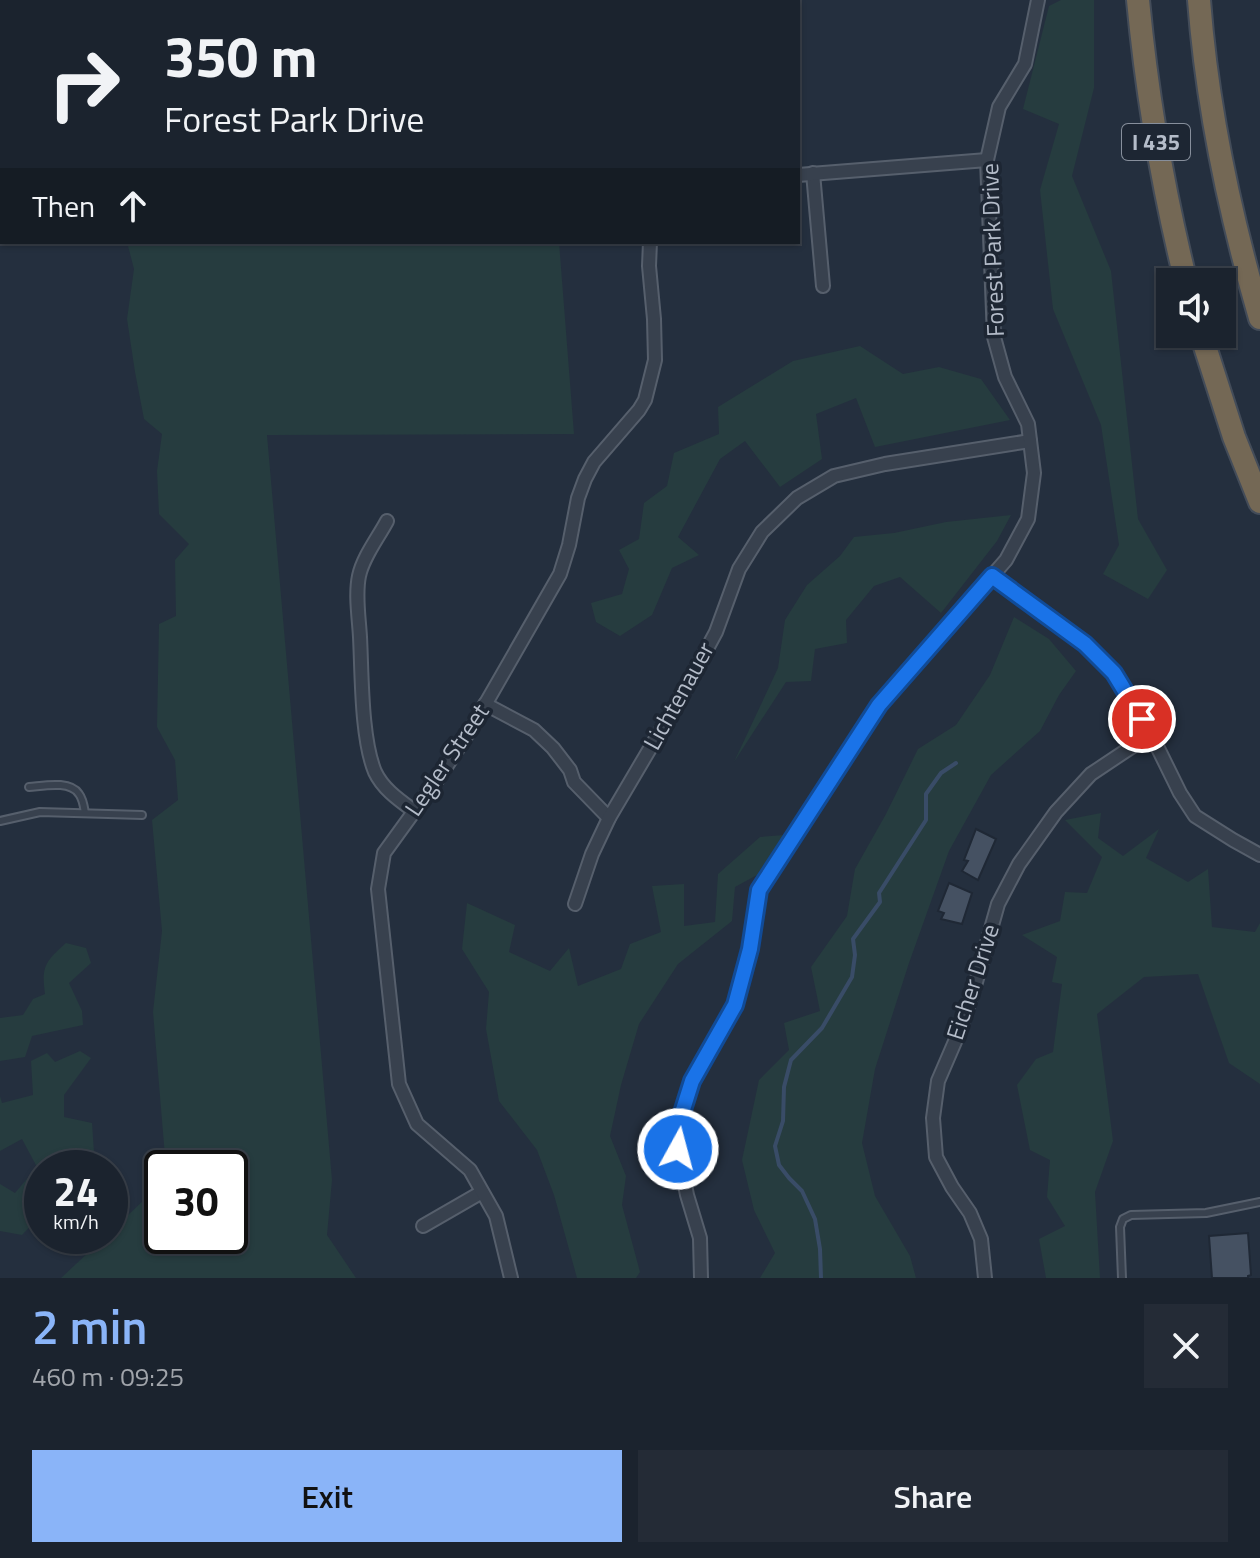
<!DOCTYPE html>
<meta charset="utf-8">
<style>
:root{--surface:#1b232e;--page:#242b36;--text:#f1f3f6;--muted:#a0a4aa;--line:#39404a;--accent:#8ab4f8}
body{margin:0;font-family:"Titillium Web",sans-serif;background:var(--page);color:var(--text);height:100vh;display:flex;flex-direction:column;font-size:30px;white-space:nowrap}
*{box-sizing:border-box;margin:0}
p{font-size:26px;color:var(--muted)}
.icon{flex:none;width:44px;height:44px;fill:none;stroke:currentColor;stroke-width:2;stroke-linecap:round;stroke-linejoin:round}
.map{position:relative;height:1278px;overflow:hidden}
.details{display:flex;flex-direction:column;background:var(--surface);flex:1}
.details>*{flex:none}
.guide{position:absolute;left:0px;top:0px;width:800px;height:244px;box-shadow:0 2px 6px #0004,0 0 0 2px var(--line);background:#1b232e;color:var(--text);overflow:hidden}
.tools{position:absolute;left:1156px;top:268px;display:grid;gap:16px}
.tools a{display:grid;place-items:center;width:80px;height:80px;border-radius:0px;background:var(--surface);box-shadow:0 2px 6px #0004,0 0 0 2px var(--line);font-size:40px}
.speed{position:absolute;left:24px;top:1150px;display:flex;gap:16px;font-size:40px;font-weight:700;text-align:center}
.speed>*{display:grid;place-content:center;width:104px;height:104px;border-radius:50%;background:var(--surface);box-shadow:0 2px 6px #0004,0 0 0 2px var(--line);line-height:1}
.speed small{font-size:20px;font-weight:400}
.speed .limit{border:4px solid #111;border-radius:12px;background:#fff;color:#111}
.pin{position:absolute;display:grid;place-items:center;width:68px;height:68px;color:#fff;margin:-34px;border:4px solid #fff;border-radius:50%;box-shadow:0 2px 8px #0007}
.me{position:absolute;width:88px;margin:-44px;rotate:7deg;stroke-linejoin:round;filter:drop-shadow(0 0 6px #0008)}
.turn{display:flex;align-items:center;gap:28px;height:168px;padding:0 32px;font-size:36px}
.turn .icon{width:104px;height:104px;stroke-width:2.5}
.turn b{display:block;font-size:56px;line-height:68px}
.then{display:flex;align-items:center;height:76px;padding:0 32px;background:#0003;gap:16px;font-size:30px}
.round{display:grid;place-items:center;flex:none;width:84px;height:84px;border-radius:0px;background:var(--page)}
.overview{display:flex;align-items:center;justify-content:space-between;height:136px;padding:0 32px}
h1{font-size:48px;font-weight:600;line-height:60px;color:var(--accent)}
.cta{display:flex;gap:16px;margin-top:auto;padding:16px 32px}
.cta a{flex:1;height:92px;border-radius:0px;background:var(--accent);color:#111;font-size:32px;font-weight:600;line-height:92px;text-align:center}
.cta a+a{background:var(--page);color:var(--text)}
.map>svg:first-child{display:block}
.green{fill:#263c3f}
.lines{fill:none;stroke-linecap:round;stroke-linejoin:round}
.stream{stroke:#394c67;stroke-width:4}
.building{fill:#455162;stroke:#1f2835;stroke-width:2}
.service-casing{stroke:#565f6c;stroke-width:10}
.minor-casing{stroke:#565f6c;stroke-width:16}
.motorway-casing{stroke:#434c59;stroke-width:26}
.service{stroke:#38414e;stroke-width:6}
.minor{stroke:#38414e;stroke-width:12}
.motorway{stroke:#746855;stroke-width:22}
.route-casing{stroke:#114b97;stroke-width:20}
.route{stroke:#1a73e8;stroke-width:14}
.labels{text-anchor:middle;stroke-width:7;stroke-linejoin:round;paint-order:stroke}
.shield{fill:#1d2633;stroke:#878f9c;stroke-width:2}
.shield-label{font-size:22px;font-weight:bold;fill:#b4bcc9}
.street-label{font-size:24px;fill:#b4bcc9;stroke:#1d2633}
</style>
<div class="map">
<svg width="1260" height="1278" viewBox="0 0 1260 1278">
<rect width="100%" height="100%" fill="#242f3e"/>
<g class="green">
<path d="M110,0H540L541,2H110Z"/>
<path d="M1061,0H1094V88L1072,176L1111,271L1138,519L1167,570L1148,599L1103,574L1119,545L1101,425L1053,309L1040,190L1059,124L1023,109L1049,6Z"/>
<path d="M127,242H559L574,434L267,435L332,1180L327,1235L356,1278H61L106,1236H110V1232L162,1183V1236H230V1168H166L153,1012L162,931L152,820L178,800L175,760L157,727L159,624L176,616L175,560L189,544L159,514L157,471L162,434L144,419L135,372L127,319L134,269Z"/>
<path d="M860,346L903,374L939,367L981,379L1010,420L875,447L856,398L816,414L822,459L780,487L745,441L720,459L678,537L699,555L672,568L652,615L620,636L596,622L591,603L622,594L629,569L619,550L639,539L644,503L667,486L674,453L719,434L718,407L793,361Z"/>
<path d="M1011,515L997,541L941,613L900,577L874,586L846,620L847,643L815,649L811,681L786,682L734,762L778,668L785,620L807,585L840,556L854,537L894,533L946,522Z"/>
<path d="M1014,617L1049,639L1076,671L1059,695L1040,731L991,775L949,851L909,963L875,1069L862,1143L875,1196L910,1256L916,1278H760L775,1253L754,1210L742,1160L759,1080L789,1050L784,1023L820,1011L811,967L847,916L855,869L886,814L918,749L956,725L990,675Z"/>
<path d="M1101,813L1098,838L1123,856L1159,829L1146,858L1188,882L1208,869L1212,927L1255,932L1260,923V1084L1229,1063L1198,974L1144,977L1097,1014L1113,1141L1095,1192L1100,1278H1046L1039,1239L1065,1226L1047,1197L1050,1160L1030,1150L1017,1085L1036,1059L1053,1052L1062,984L1052,982L1057,957L1022,935L1060,921L1065,892L1087,893L1102,857L1065,820Z"/>
<path d="M784,835L757,875L735,887L732,921L678,964L639,1024L621,1085L610,1136L626,1176L622,1205L640,1272L636,1278H577L554,1195L537,1150L499,1101L486,1029L489,992L462,949L467,903L515,925L509,952L550,971L569,948L578,986L621,969L630,944L661,932L652,886L684,884V926L715,922L718,874L760,837Z"/>
<path d="M66,943L86,948L91,963L69,983L82,1011L83,1025L32,1036L25,1057L0,1061V1018L23,1015L33,999L45,994C41,966 46,961 66,943Z"/>
<path d="M80,1051L91,1058L64,1095V1117L92,1123L94,1153L83,1168H42V1214L22,1235L0,1231V1184L15,1193L37,1167L22,1139L0,1151V1096L2,1103L33,1095L31,1061L47,1053L55,1062Z"/>
</g>
<g class="lines">
<path class="stream" d="M821,1278L820,1249L815,1219L802,1191L789,1178L779,1165L775,1146L783,1121L784,1087L791,1060L822,1028L852,977L855,955L853,939L880,902L879,893L926,820V794L941,773L956,763"/>
</g>
<g class="building">
<path d="M976,829L996,839L978,880L962,871L968,861L964,860Z"/>
<path d="M949,883L972,893L962,924L941,919L944,913L938,911Z"/>
<path d="M1248,1233L1251,1275L1248,1276V1278H1212L1209,1236Z"/>
</g>
<g class="lines">
<defs>
<g id="service">
<path d="M29,787C43,786 70,780 79,794C83,799 84,807 85,813"/>
<path d="M0,821L40,812L142,815"/>
<path d="M1122,1278L1120,1227L1123,1219L1131,1215L1206,1213L1260,1202"/>
</g>
<g id="minor">
<path d="M813,173L823,286"/>
<path d="M798,175L987,160"/>
<path d="M387,521C378,538 363,557 359,576C355,595 359,618 360,637C362,675 361,738 375,772C383,789 399,800 414,811"/>
<path d="M992,576L1085,644L1114,673L1151,734L1180,793L1195,816L1233,840L1260,855"/>
<path d="M485,704L534,730L553,748L570,770L574,782L609,818"/>
<path d="M575,904L592,854L609,818L688,684L716,632L739,569L762,532L797,498L834,476L885,464L1030,441"/>
<path d="M423,1226L482,1192"/>
<path d="M511,1278L496,1216L470,1170L417,1124L399,1084L378,889L384,853L442,773L474,724L560,574L569,545L578,498L585,479L594,462L639,410L645,400L655,360L654,319L649,266L650,242"/>
<path d="M701,1278L700,1238L687,1195L678,1149L681,1116L692,1081L735,1005L750,949L759,890L879,705L1006,560L1028,519L1034,473L1028,424L1005,377L994,337L987,160L999,107L1025,64L1038,0"/>
<path d="M985,1278L981,1239L970,1213L952,1187L936,1157L933,1118L938,1081L960,1030L976,982L998,904L1019,864L1056,812L1091,774L1151,734"/>
</g>
<g id="motorway">
<path d="M1138,0C1147,96 1163,189 1186,282"/>
<path d="M1199,0C1207,107 1230,215 1260,318"/>
<path d="M1201,334L1234,437L1260,502"/>
</g>
</defs>
<use href="#service" class="service-casing"/>
<use href="#minor" class="minor-casing"/>
<use href="#motorway" class="motorway-casing"/>
<use href="#service" class="service"/>
<use href="#minor" class="minor"/>
<use href="#motorway" class="motorway"/>
</g>
<g class="lines">
<defs>
<path id="route" d="M678,1149L681,1116L692,1081L735,1005L750,949L759,890L879,705L992,576L1085,644L1114,673L1142,719"/>
</defs>
<use href="#route" class="route-casing"/>
<use href="#route" class="route"/>
</g>
<g class="labels">
<rect class="shield" x="1122" y="124" width="68" height="36" rx="6"/>
<g class="shield-label">
<text x="1156" y="150">I 435</text>
</g>
<g class="street-label">
<text transform="translate(993 250) rotate(-92)" y="8">Forest Park Drive</text>
<text transform="translate(679 696) rotate(-61)" y="8">Lichtenauer</text>
<text transform="translate(447 760) rotate(-56)" y="8">Legler Street</text>
<text transform="translate(973 982) rotate(-72)" y="8">Eicher Drive</text>
</g>
</g>
</svg>
<div class="tools">
<a><svg class="icon" aria-label="sound" viewBox="0 0 24 24"><path d="M4 9h4l5-4v14l-5-4H4zM17 9q2 3 0 6"/></svg></a>
</div>
<div class="speed"><div>24<small>km/h</small></div><div class="limit">30</div></div>
<div class="pin" style="left:1142px;top:719px;background:#d93025"><svg class="icon" aria-label="arrive" viewBox="0 0 24 24"><path d="M6 21V4h12l-3 4 3 4H6"/></svg></div>
<svg class="me" style="left:678px;top:1149px" viewBox="-20 -20 40 40"><circle r="17" fill="#1a73e8" stroke="#fff" stroke-width="3"/><path d="M0-11L8 9 0 5-8 9z" fill="#fff"/></svg>
<div class="guide">
<div class="turn"><svg class="icon" aria-label="right" viewBox="0 0 24 24"><path d="M7 20v-9h11M14 6l5 5-5 5"/></svg><div><b>350 m</b>Forest Park Drive</div></div>
<div class="then">Then<svg class="icon" aria-label="ahead" viewBox="0 0 24 24"><path d="M12 20V5M6 11l6-6 6 6"/></svg></div>
</div>
</div>
<section class="details">
<div class="overview"><div><h1>2 min</h1><p>460 m · 09:25</p></div><a class="round"><svg class="icon" aria-label="close" viewBox="0 0 24 24"><path d="M6 6l12 12M18 6L6 18"/></svg></a></div>
<div class="cta"><a>Exit</a><a>Share</a></div>
</section>
